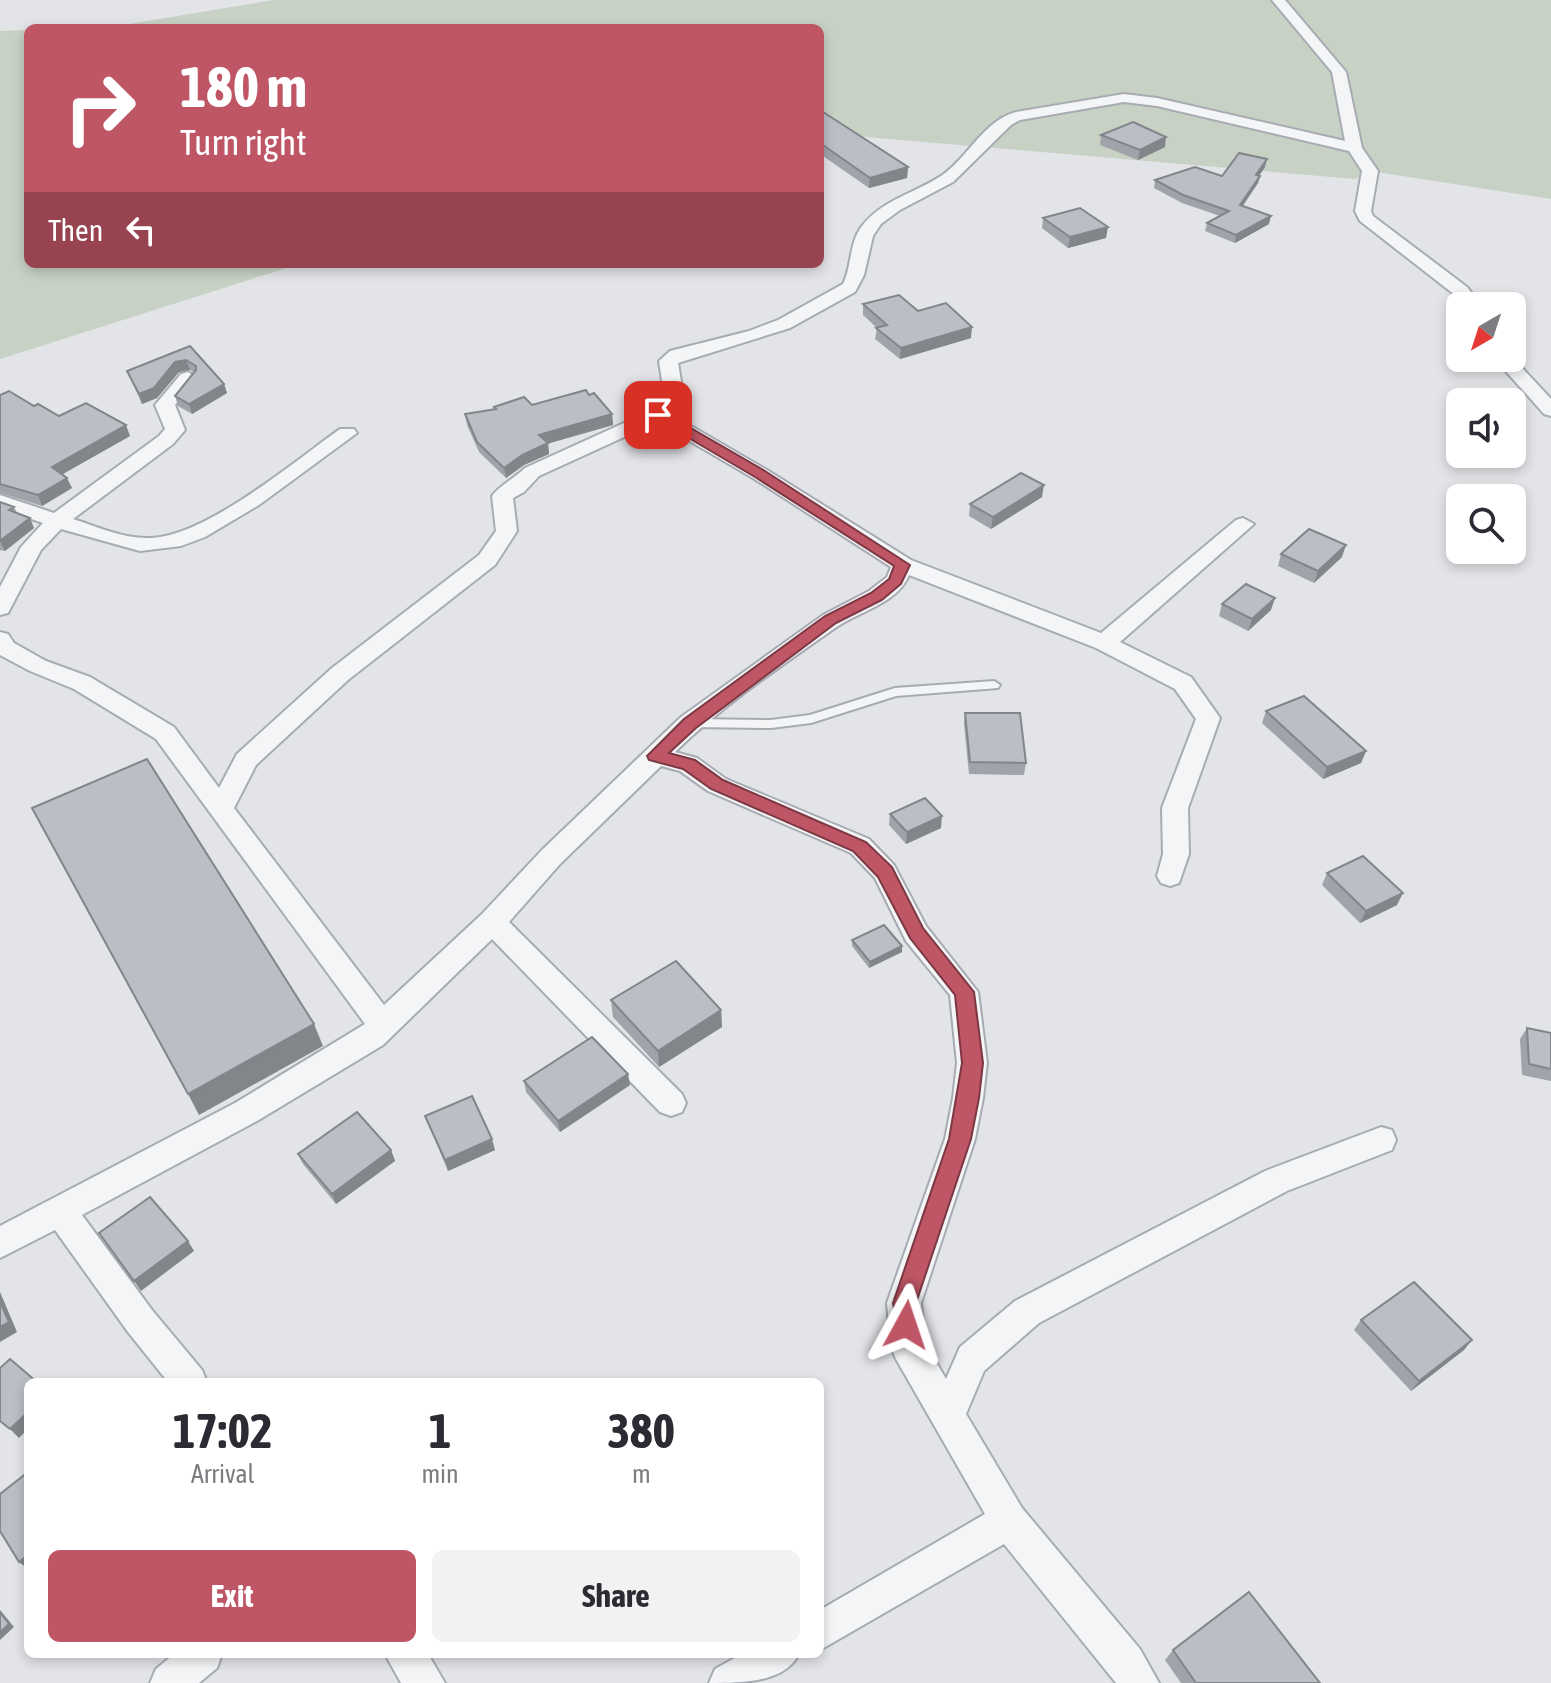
<!DOCTYPE html>
<style>
:root{--surface:#fff;--page:#f2f2f3;--text:#2b2b33;--muted:#7c7c81;--accent:#bf5665}
body{margin:0;font-family:"Asap Condensed",sans-serif;background:var(--page);color:var(--text);height:100vh;display:flex;flex-direction:column;font-size:30px;white-space:nowrap}
*{box-sizing:border-box;margin:0}
p{font-size:26px;color:var(--muted)}
.icon{flex:none;width:44px;height:44px;fill:none;stroke:currentColor;stroke-width:2;stroke-linecap:round;stroke-linejoin:round}
.map{position:relative;flex:1;overflow:hidden}
.side{position:absolute;left:24px;top:1378px;width:800px;height:280px;display:flex;flex-direction:column;background:var(--surface);border-radius:12px;box-shadow:0 4px 12px #0003}
.side>*{flex:none}
.guide{position:absolute;left:24px;top:24px;width:800px;height:244px;border-radius:12px;box-shadow:0 4px 12px #0003;background:#bf5665;color:#fff;overflow:hidden}
.needle{width:52px;rotate:219deg}
.tools{position:absolute;left:1446px;top:292px;display:grid;gap:16px}
.tools a{display:grid;place-items:center;width:80px;height:80px;border-radius:12px;background:var(--surface);box-shadow:0 4px 12px #0003;font-size:40px}
.pin{position:absolute;display:grid;place-items:center;width:68px;height:68px;color:#fff;margin:-34px;border-radius:16px;box-shadow:0 4px 12px #0006}
.me{position:absolute;width:88px;margin:-44px;rotate:5deg;stroke-linejoin:round;filter:drop-shadow(0 0 6px #0008)}
.turn{display:flex;align-items:center;gap:28px;height:168px;padding:0 24px;font-size:36px}
.turn .icon{width:104px;height:104px;stroke-width:2.5}
.turn b{display:block;font-size:56px;line-height:68px}
.then{display:flex;align-items:center;height:76px;padding:0 24px;background:#0003;gap:16px;font-size:30px}
.eta{display:flex;justify-content:space-evenly;align-items:center;height:136px;text-align:center}
.eta b{font-size:48px;font-weight:700;line-height:56px}
.action{display:flex;gap:16px;margin-top:auto;padding:16px 24px}
.action a{flex:1;height:92px;border-radius:12px;background:var(--accent);color:#fff;font-size:32px;font-weight:700;line-height:92px;text-align:center}
.action a+a{background:var(--page);color:var(--text)}
.map>svg:first-child{display:block}
.green{fill:#c7d1c4}
.lines{fill:none;stroke-linecap:round;stroke-linejoin:round}
.lane-casing{stroke:#a8abb2;stroke-width:4}
.street-casing{stroke:#a8abb2;stroke-width:4}
.lane{fill:#f4f5f7;fill-rule:evenodd}
.street{fill:#f4f5f7;fill-rule:evenodd}
.wall{fill:#a0a3a9}
.shaded-wall{fill:#82858a}
.building{fill:#babec5;stroke:#82858a;stroke-width:2}
.route{fill:#bf5665;stroke:#7c3842;stroke-width:2}
</style>
<div class="map">
<svg width="1551" height="1683" viewBox="0 0 1551 1683">
<rect width="100%" height="100%" fill="#e2e4e8"/>
<g class="green">
<path d="M274,0H1551V199L1370,171L1355,179L820,133V28H79L111,27Z"/>
<path d="M28,30V264H299L0,359V31Z"/>
</g>
<g class="lines">
<defs>
<path id="lane" d="M994,681L1000,685L998,688L896,696L811,723L771,728L691,727L684,723L691,719L771,720L810,715L895,688Z"/>
<g id="street">
<path d="M1272,0H1285L1346,72L1362,148L1378,171L1371,211L1373,216L1467,287L1482,306H1464L1455,295L1360,221L1355,211L1362,171L1349,151L1157,106L1124,102L1020,120L1011,125L953,182L900,210L881,224L873,236L864,275L855,292L790,328L678,363L683,394L672,415L767,470L911,560L1101,633L1236,520L1243,518L1254,524L1120,642L1191,677L1220,718L1188,808L1189,854L1179,883L1170,886L1161,883L1157,876L1163,854L1162,808L1196,719L1175,689L1096,648L909,575C897,604 859,611 835,628C781,666 723,705 675,752L697,758L726,779L869,839L894,865L926,926L978,992L987,1063L983,1098L975,1139L921,1303L925,1343L946,1379L960,1347L1015,1301L1265,1171L1381,1127L1392,1130L1396,1140L1392,1150L1287,1191L1039,1323L984,1371L966,1414L1022,1508L1140,1649L1159,1683H1116L1004,1544L820,1650V1610L985,1514L896,1359L891,1347L887,1303L945,1139L953,1098L957,1063L950,995L906,941L875,878L851,853L708,791L680,771L661,766L560,864L509,922L682,1094L686,1103L682,1112L671,1116L660,1112L492,939L383,1045L257,1121L82,1215L152,1310L202,1370L207,1382H168L128,1332L55,1230L0,1258V1226L235,1103L365,1024L156,739L74,689L30,671L0,655V632L8,634L14,643L46,661L90,677L174,727L219,788L237,754L332,668L479,555L496,531L492,496C500,485 515,478 525,468L657,408L664,394L659,361L670,351L749,331L778,320L843,284C852,266 849,243 862,226C882,200 915,193 941,176C968,158 983,121 1016,112L1124,94L1157,98L1345,141L1332,72ZM657,422L753,478L891,567L887,577L869,591L823,615L681,717L542,850L482,914L384,1005L234,808L256,765L348,680L495,565L517,531L513,498L524,492L539,476Z"/>
<path d="M1512,357L1551,399V416L1544,414L1494,358Z"/>
<path d="M188,372L197,378L175,405L185,430L173,444L73,519C98,527 124,539 150,538C205,537 295,461 340,429H354L357,433L259,505L205,537L181,546L140,551L61,529L41,550L8,613L0,615V587L21,547L43,523L0,508V495L54,513L159,436L165,429L155,405L181,374Z"/>
<path d="M174,1654H222L217,1668L199,1683H150L156,1669Z"/>
<path d="M385,1654H428L445,1683H401Z"/>
<path d="M742,1654H799C784,1683 742,1683 709,1683L715,1669Z"/>
</g>
</defs>
<use href="#lane" class="lane-casing"/>
<use href="#street" class="street-casing"/>
<use href="#lane" class="lane"/>
<use href="#street" class="street"/>
</g>
<g class="wall">
<path d="M820,110L908,167L907,178L869,188L820,154Z"/>
<path d="M1101,135L1165,147L1138,160L1100,145Z"/>
<path d="M1265,167L1259,176H1260L1258,183L1242,206L1269,224L1235,243L1205,231L1207,223L1220,216L1182,203L1154,188L1155,180L1222,176Z"/>
<path d="M1043,218L1106,238L1068,248L1042,228Z"/>
<path d="M863,304L918,311L971,338L900,359L875,339L877,328L863,315Z"/>
<path d="M190,346L224,384L227,393L192,414L178,406L175,396L194,372L190,370L179,372L157,398L142,404L127,371Z"/>
<path d="M0,395L59,416L130,436L62,474L72,488L42,506L0,493Z"/>
<path d="M532,405L612,414L613,425L548,443L549,454L524,465L506,478L479,452L467,425L465,414L494,409V407Z"/>
<path d="M1042,497L991,529L969,516L970,504Z"/>
<path d="M0,502L14,507L17,513L34,528L5,551L0,550Z"/>
<path d="M1281,554L1342,557L1314,583L1278,566Z"/>
<path d="M1222,604L1271,610L1248,631L1219,616Z"/>
<path d="M1266,711L1366,751L1361,763L1323,779L1262,723Z"/>
<path d="M965,713L1026,763L1024,775L969,774L964,724Z"/>
<path d="M890,814L941,828L906,844L889,825Z"/>
<path d="M1327,873L1397,905L1360,923L1322,885Z"/>
<path d="M852,940L902,946V952L869,968L852,946Z"/>
<path d="M611,1000L721,1010L722,1027L659,1067L613,1017Z"/>
<path d="M1527,1028L1551,1033V1081L1522,1075L1520,1039Z"/>
<path d="M524,1081L630,1085L560,1132L526,1092Z"/>
<path d="M425,1116L495,1150L448,1171Z"/>
<path d="M391,1150L395,1161L336,1204L303,1164L298,1154Z"/>
<path d="M1361,1320L1464,1350L1411,1391L1354,1330Z"/>
<path d="M1173,1650L1320,1683H1181L1165,1660Z"/>
</g>
<g class="shaded-wall">
<path d="M1166,137L1165,147L1138,160L1140,150Z"/>
<path d="M1267,159L1265,167L1254,183L1256,175Z"/>
<path d="M908,167L907,178L869,188L870,178Z"/>
<path d="M1260,176L1258,183L1238,213L1240,205Z"/>
<path d="M1271,216L1269,224L1235,243L1236,235Z"/>
<path d="M1108,227L1106,238L1068,248L1070,237Z"/>
<path d="M972,327L971,338L900,359L901,348Z"/>
<path d="M186,360L190,370L179,372L157,398L142,404L139,394L175,362Z"/>
<path d="M224,384L227,393L192,414L189,404Z"/>
<path d="M612,414L613,425L540,446L539,435Z"/>
<path d="M126,425L130,436L56,478L52,467Z"/>
<path d="M548,443L549,454L524,465L506,478L504,468L522,455Z"/>
<path d="M67,478L72,488L42,506L38,495Z"/>
<path d="M1044,485L1042,497L991,529L993,517Z"/>
<path d="M30,518L34,528L5,551L0,541Z"/>
<path d="M1346,545L1342,557L1314,583L1318,571Z"/>
<path d="M1275,598L1271,610L1248,631L1252,619Z"/>
<path d="M1366,751L1361,763L1323,779L1327,767Z"/>
<path d="M942,816L941,828L906,844L907,832Z"/>
<path d="M1403,893L1397,905L1360,923L1366,911Z"/>
<path d="M902,946V952L869,968L870,962Z"/>
<path d="M721,1010L722,1027L659,1067L658,1051Z"/>
<path d="M314,1024L323,1046L199,1115L188,1094Z"/>
<path d="M628,1074L630,1085L560,1132L558,1121Z"/>
<path d="M492,1139L495,1150L448,1171L445,1160Z"/>
<path d="M391,1150L395,1161L336,1204L332,1194Z"/>
<path d="M188,1241L194,1251L141,1291L134,1281Z"/>
<path d="M0,1292L17,1332L0,1342Z"/>
<path d="M1472,1340L1464,1350L1411,1391L1419,1381Z"/>
<path d="M28,1412V1429L19,1438L10,1429Z"/>
<path d="M28,1555V1569L19,1562Z"/>
<path d="M0,1610L14,1627L0,1640Z"/>
</g>
<g class="building">
<path d="M820,110L908,167L870,178L820,143Z"/>
<path d="M1133,122L1166,137L1140,150L1101,135Z"/>
<path d="M1239,153L1267,159L1256,175L1260,176L1240,205L1271,216L1236,235L1207,223L1229,211L1183,195L1155,180L1195,167L1222,176Z"/>
<path d="M1080,208L1108,227L1070,237L1043,218Z"/>
<path d="M899,295L918,311L946,303L972,327L901,348L876,328L887,325L863,304Z"/>
<path d="M190,346L224,384L189,404L175,396L196,370V366L186,360L175,362L154,388L139,394L127,371Z"/>
<path d="M586,390L589,395L594,393L612,414L539,435L548,443L522,455L504,468L477,442L465,414L496,409L494,407L524,397L532,405Z"/>
<path d="M9,391L34,406L38,404L59,416L86,403L126,425L52,467L67,478L38,495L0,484V395Z"/>
<path d="M1021,473L1044,485L993,517L970,504Z"/>
<path d="M0,502L14,507L9,510L30,518L0,541Z"/>
<path d="M1309,529L1346,545L1318,571L1281,554Z"/>
<path d="M1246,584L1275,598L1252,619L1222,604Z"/>
<path d="M1304,696L1366,751L1327,767L1266,711Z"/>
<path d="M965,713H1020L1026,763L970,762Z"/>
<path d="M147,759L314,1024L188,1094L32,808Z"/>
<path d="M925,798L942,816L907,832L890,814Z"/>
<path d="M1363,856L1403,893L1366,911L1327,873Z"/>
<path d="M884,925L902,946L870,962L852,940Z"/>
<path d="M676,961L721,1010L658,1051L611,1000Z"/>
<path d="M1527,1028L1551,1033V1069L1529,1064Z"/>
<path d="M592,1037L628,1074L558,1121L524,1081Z"/>
<path d="M472,1096L492,1139L445,1160L425,1116Z"/>
<path d="M357,1112L391,1150L332,1194L298,1154Z"/>
<path d="M150,1197L188,1241L134,1281L99,1233Z"/>
<path d="M1414,1282L1472,1340L1419,1381L1361,1320Z"/>
<path d="M0,1302L9,1322L0,1327Z"/>
<path d="M10,1359L37,1382H28V1412L10,1429L0,1421V1368Z"/>
<path d="M28,1472V1555L19,1562L0,1531V1494Z"/>
<path d="M1249,1592L1320,1683H1196L1173,1650Z"/>
<path d="M0,1612L9,1624L0,1632Z"/>
</g>
<path class="route" d="M653,412H663L765,471L910,565L901,584L882,600L836,623L696,728L669,753L695,760L723,780L866,842L892,867L923,928L974,992L983,1063L979,1098L971,1139L916,1303L918,1325L915,1333L906,1336L898,1333L893,1303L949,1139L962,1063L955,995L910,938L878,877L853,851L711,789L683,769L649,760L647,756L684,719L825,616L871,593L889,579L894,566L755,477L653,417Z"/>
</svg>
<div class="tools">
<a><svg class="needle" viewBox="-14 -14 28 28"><path d="M0-13l5 13h-10z" fill="#e53935"/><path d="M0 13l5-13h-10z" fill="#7c7c81"/></svg></a>
<a><svg class="icon" aria-label="sound" viewBox="0 0 24 24"><path d="M4 9h4l5-4v14l-5-4H4zM17 9q2 3 0 6"/></svg></a>
<a><svg class="icon" aria-label="search" viewBox="0 0 24 24"><circle cx="10" cy="10" r="6"/><path d="M15 15l6 6"/></svg></a>
</div>
<div class="pin" style="left:658px;top:415px;background:#d93025"><svg class="icon" aria-label="arrive" viewBox="0 0 24 24"><path d="M6 21V4h12l-3 4 3 4H6"/></svg></div>
<svg class="me" style="left:906px;top:1325px" viewBox="-20 -20 40 40"><path d="M0-17L14 15 0 8-14 15z" fill="#bf5665" stroke="#fff" stroke-width="4"/></svg>
<div class="guide">
<div class="turn"><svg class="icon" aria-label="right" viewBox="0 0 24 24"><path d="M7 20v-9h11M14 6l5 5-5 5"/></svg><div><b>180 m</b>Turn right</div></div>
<div class="then">Then<svg class="icon" aria-label="left" viewBox="0 0 24 24"><path d="M17 20v-9H6M10 6l-5 5 5 5"/></svg></div>
</div>
<section class="side">
<div class="eta">
<div><b>17:02</b><p>Arrival</p></div>
<div><b>1</b><p>min</p></div>
<div><b>380</b><p>m</p></div>
</div>
<div class="action"><a>Exit</a><a>Share</a></div>
</section>
</div>
